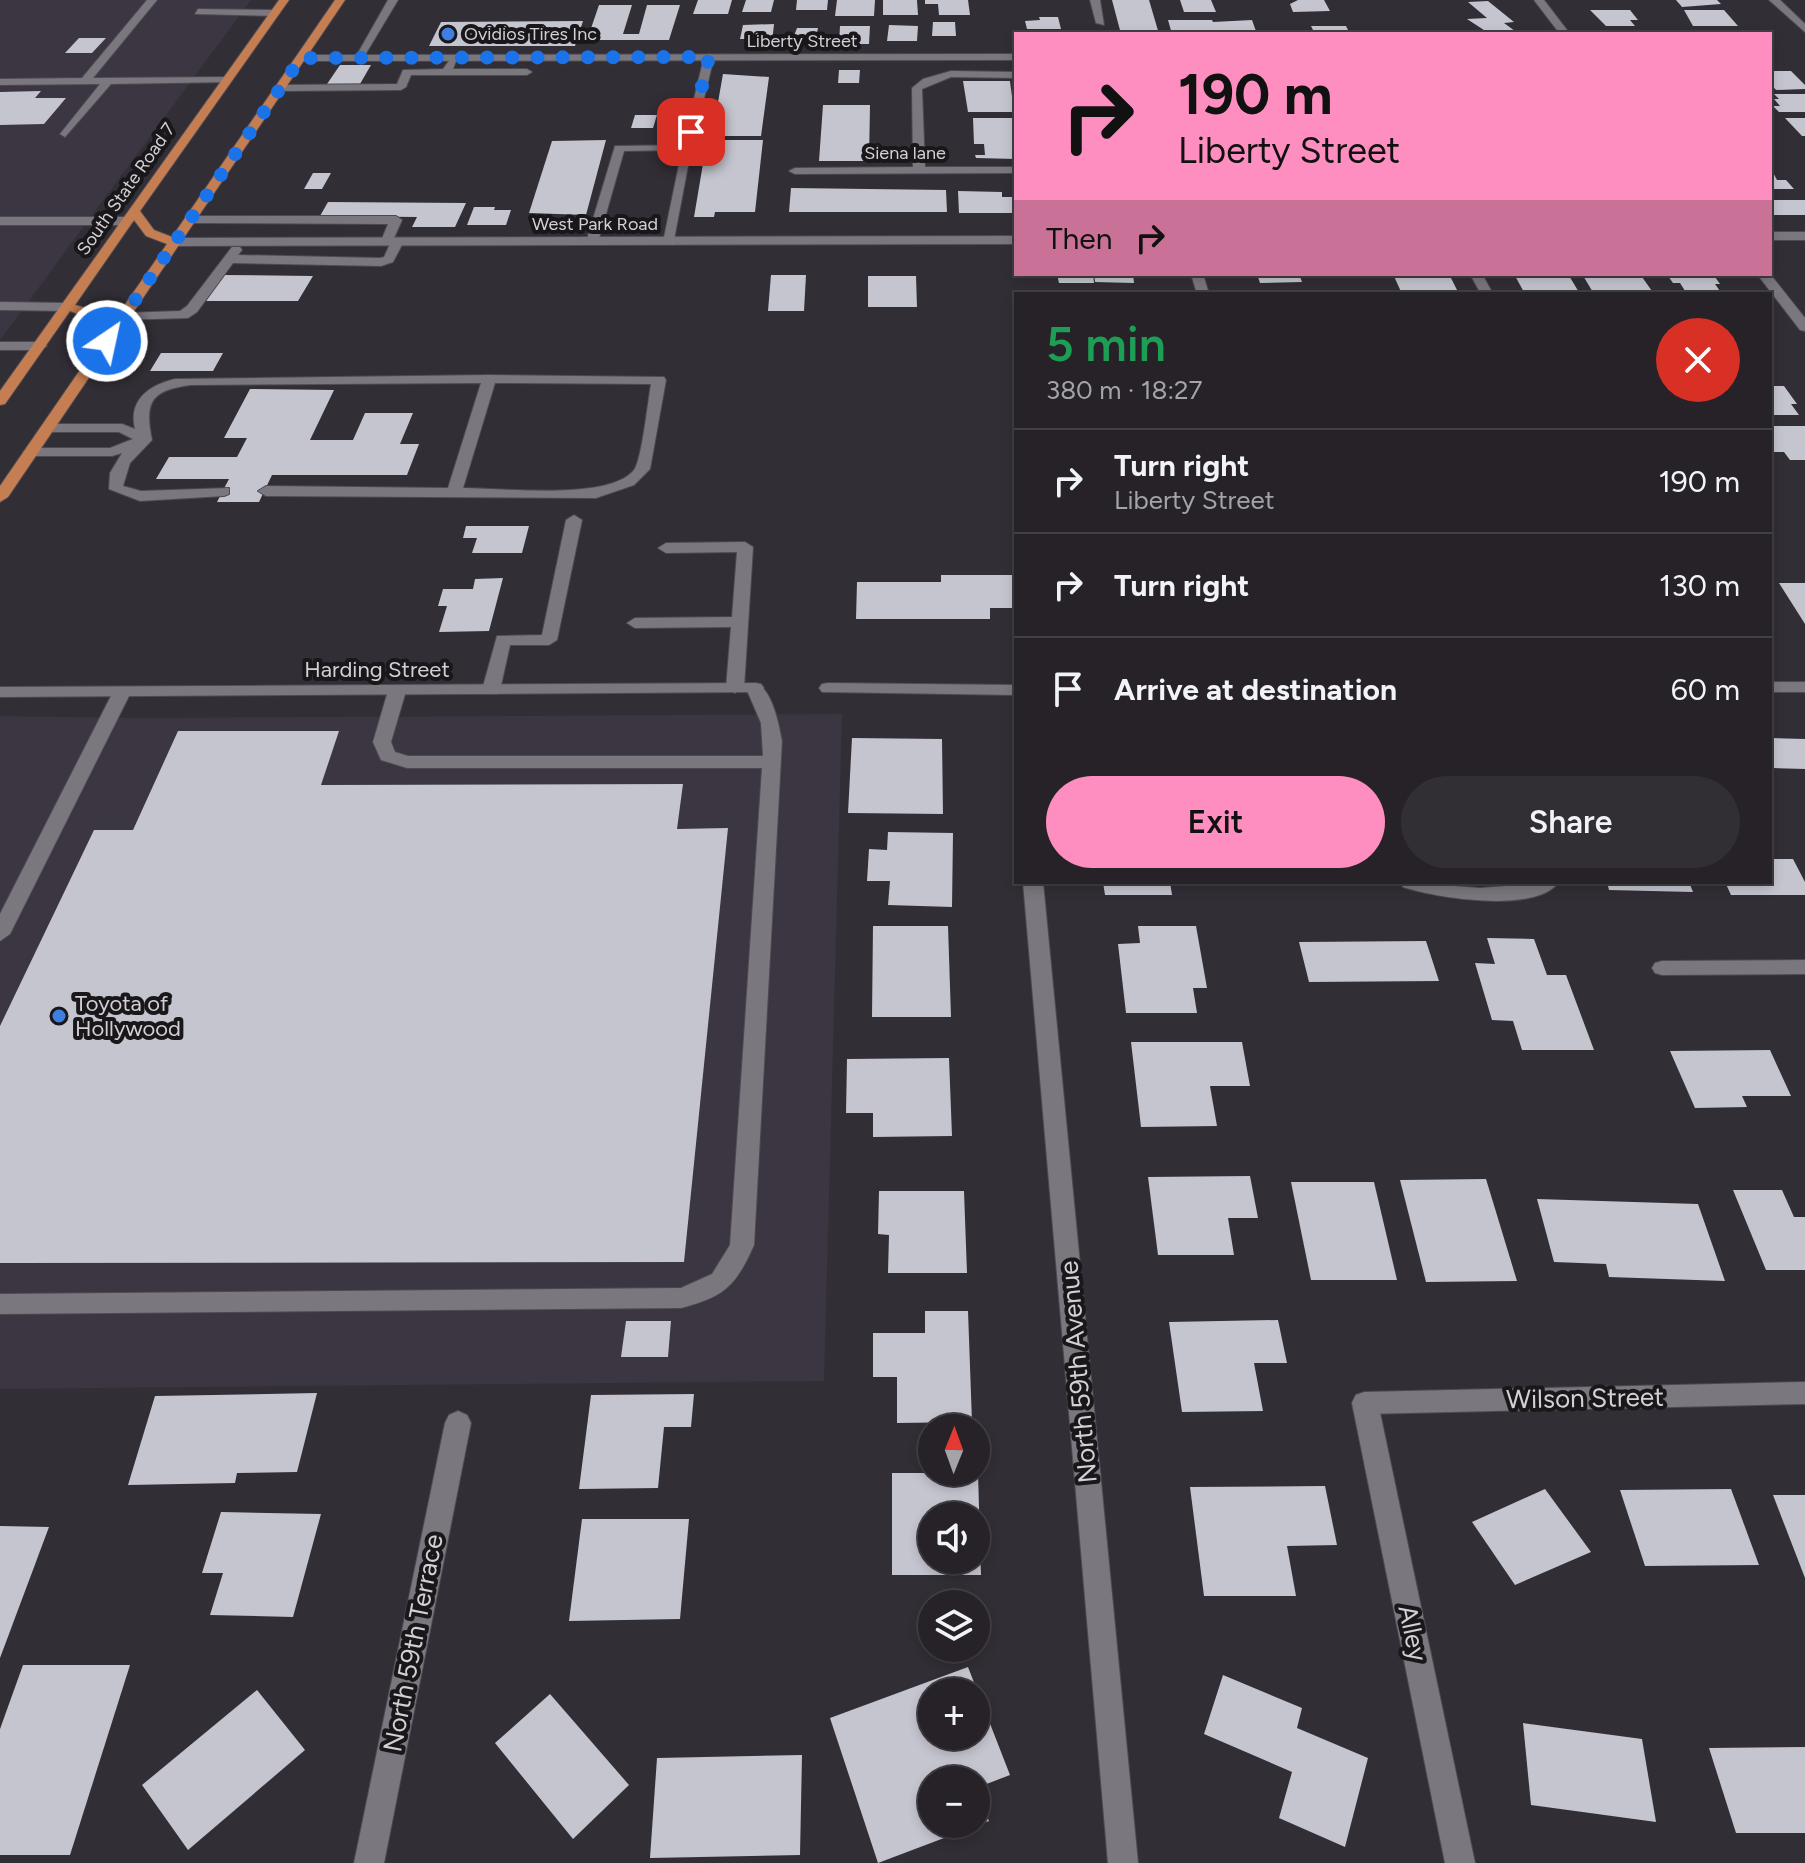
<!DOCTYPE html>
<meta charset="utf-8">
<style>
:root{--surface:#262228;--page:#322f34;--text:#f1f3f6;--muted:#a4a4a8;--line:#423f45;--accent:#fd8ebf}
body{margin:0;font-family:Figtree,sans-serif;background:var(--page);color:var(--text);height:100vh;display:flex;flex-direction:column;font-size:30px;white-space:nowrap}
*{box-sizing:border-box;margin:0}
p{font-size:26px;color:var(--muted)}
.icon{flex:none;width:44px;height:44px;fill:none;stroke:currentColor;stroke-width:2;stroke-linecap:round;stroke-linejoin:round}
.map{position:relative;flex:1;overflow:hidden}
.details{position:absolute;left:1014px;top:292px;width:758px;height:592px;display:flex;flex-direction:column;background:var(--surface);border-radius:0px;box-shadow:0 4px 12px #0003,0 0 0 2px var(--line)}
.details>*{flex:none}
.top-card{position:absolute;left:1014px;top:32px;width:758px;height:244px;border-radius:0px;box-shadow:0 4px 12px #0003,0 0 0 2px var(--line);background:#fd8ebf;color:#111;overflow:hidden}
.needle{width:52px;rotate:1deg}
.fabs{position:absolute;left:918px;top:1414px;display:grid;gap:16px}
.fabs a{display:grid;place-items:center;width:72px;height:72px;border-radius:50%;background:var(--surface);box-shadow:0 4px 12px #0003,0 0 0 2px var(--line);font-size:40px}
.pin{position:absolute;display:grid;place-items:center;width:68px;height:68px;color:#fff;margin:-34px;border-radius:16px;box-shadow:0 4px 12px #0006}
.me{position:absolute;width:88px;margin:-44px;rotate:34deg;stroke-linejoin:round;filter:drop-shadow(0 0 6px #0008)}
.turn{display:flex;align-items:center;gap:28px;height:168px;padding:0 32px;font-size:36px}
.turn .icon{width:104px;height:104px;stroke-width:2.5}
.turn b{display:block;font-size:56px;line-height:68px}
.then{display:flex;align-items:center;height:76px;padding:0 32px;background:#0003;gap:16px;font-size:30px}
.round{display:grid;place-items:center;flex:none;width:84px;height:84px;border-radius:42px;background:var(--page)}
.summary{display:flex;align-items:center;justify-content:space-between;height:136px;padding:0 32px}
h1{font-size:48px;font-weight:600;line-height:60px;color:#1e9e55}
.button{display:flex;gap:16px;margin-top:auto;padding:16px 32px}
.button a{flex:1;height:92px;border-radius:48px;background:var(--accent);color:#111;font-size:32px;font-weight:600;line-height:92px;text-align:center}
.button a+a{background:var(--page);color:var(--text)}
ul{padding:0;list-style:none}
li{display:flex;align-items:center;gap:24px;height:104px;padding:0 32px;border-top:2px solid var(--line)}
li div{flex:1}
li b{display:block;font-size:30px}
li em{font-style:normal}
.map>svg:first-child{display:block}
.built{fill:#3c3542}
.building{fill:#c4c5cf;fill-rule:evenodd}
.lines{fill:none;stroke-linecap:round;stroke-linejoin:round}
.service-casing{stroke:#4e4a51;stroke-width:2}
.minor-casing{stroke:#4e4a51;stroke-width:2}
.primary-casing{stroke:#4e4a51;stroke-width:2}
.service{fill:#7b777f;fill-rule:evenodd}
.minor{fill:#7b777f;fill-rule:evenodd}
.primary{fill:#c57e52;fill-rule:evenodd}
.route{stroke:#1a73e8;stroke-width:14;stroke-dasharray:0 25.2}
.shop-dot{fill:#3f7fe0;stroke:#19171a;stroke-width:3}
.labels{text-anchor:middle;stroke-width:8;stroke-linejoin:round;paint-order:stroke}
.far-poi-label{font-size:18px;fill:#d3d0d5;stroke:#19171a;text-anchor:start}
.far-street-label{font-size:18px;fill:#d3d0d5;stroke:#19171a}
.street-label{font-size:22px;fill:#d3d0d5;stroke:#19171a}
.poi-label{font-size:22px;fill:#d3d0d5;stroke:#19171a;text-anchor:start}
.near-street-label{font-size:26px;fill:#d3d0d5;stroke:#19171a}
</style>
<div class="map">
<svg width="1805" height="1863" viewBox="0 0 1805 1863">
<rect width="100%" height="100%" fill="#322e36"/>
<g class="built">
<path d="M0,0H251L0,340Z"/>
<path d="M842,714L824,1381L0,1389V716L140,718Z"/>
</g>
<g class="building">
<path d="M698,0H732L728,14H693Z"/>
<path d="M746,0H774L771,12H742Z"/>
<path d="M797,0H828L827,10H796Z"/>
<path d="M837,0H875L874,16H835Z"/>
<path d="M883,0H917L918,15H883Z"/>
<path d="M925,0H968L970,15H939L938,4H925Z"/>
<path d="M1112,0H1149L1159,34H1121Z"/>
<path d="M1180,0H1211L1216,12H1184Z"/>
<path d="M1298,0H1324L1330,11L1293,12L1290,4Z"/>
<path d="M1676,0H1717L1721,4L1682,7Z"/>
<path d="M1488,1L1514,22L1504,23L1519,34H1490L1467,19L1487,18L1468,2Z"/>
<path d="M599,5H632L623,34H639L647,5H680L669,40H587Z"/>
<path d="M1590,10H1630L1638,20H1630L1635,26H1606Z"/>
<path d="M1684,10H1724L1738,26H1693Z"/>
<path d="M1039,17H1058L1061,29H1027L1025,21L1040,20Z"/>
<path d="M1168,20H1212L1213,22L1252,20L1257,34H1172Z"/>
<path d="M583,21L575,46H429L441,22Z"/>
<path d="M933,22H955L956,36H932Z"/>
<path d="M774,24L772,43H753L754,39H740L743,25Z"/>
<path d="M889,25L918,26L917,41H887Z"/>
<path d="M840,26H870L869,44H839Z"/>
<path d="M1311,26H1346L1350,34H1315Z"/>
<path d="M797,28H818L816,37L794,36Z"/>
<path d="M1704,30H1753L1758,34H1708Z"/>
<path d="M79,38H106L92,53H65Z"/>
<path d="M340,65H371L360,84H327Z"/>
<path d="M839,70H860L859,83H838Z"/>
<path d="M1770,71H1791L1805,85V89L1776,90L1770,83Z"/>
<path d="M723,74L769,77L761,136H712Z"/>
<path d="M963,81H1010L1014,112H968Z"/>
<path d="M41,91L35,98H66L44,124L0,125V92Z"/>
<path d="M1774,94H1805V112H1779L1773,106H1780L1774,99H1779Z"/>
<path d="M823,105H870L869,161H819Z"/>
<path d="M635,115H657L653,128H631Z"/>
<path d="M973,118H1016V159L976,158L975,155H985L984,144H974Z"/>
<path d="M1785,118H1805V136H1802Z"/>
<path d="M606,140L586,215L529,213L552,141Z"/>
<path d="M707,140H763L755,212H715L714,217H694Z"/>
<path d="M1770,167L1777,180H1786L1794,189H1770Z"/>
<path d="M313,173H331L322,189H304Z"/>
<path d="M791,188L946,190L947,212H789Z"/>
<path d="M958,191L1002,192V197H1016V213H959Z"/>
<rect x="1770" y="200" width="35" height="15"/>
<path d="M328,202L466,203L455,227H412L417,217L320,216Z"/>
<path d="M474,207H495L494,210H511L506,225H467Z"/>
<path d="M1057,274H1093L1094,283H1059Z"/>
<path d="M1094,274H1133L1134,283L1095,282Z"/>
<path d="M1257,274H1299L1302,282L1260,283Z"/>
<path d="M1393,274H1449L1459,294H1402Z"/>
<path d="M1514,274H1568L1580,294H1525Z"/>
<path d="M1582,274H1640L1654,294H1594Z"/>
<path d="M1674,274H1713L1720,284H1715L1722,294H1687L1680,283H1673L1668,276Z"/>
<path d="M223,275L313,276L298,301H206Z"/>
<path d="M771,275H806L804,311H768Z"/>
<path d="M868,276H916L917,307H868Z"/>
<path d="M161,353H223L213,371H150Z"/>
<path d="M1770,386H1784L1797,404H1791L1799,415H1770Z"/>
<path d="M250,389L334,390L310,440H353L365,413H413L400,444H419L407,475H272L259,502H217L229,479H156L169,457H237L247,438H224Z"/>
<path d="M1770,426H1805V460H1790L1784,452H1770Z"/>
<path d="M466,526H529L522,553H472L477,538H463Z"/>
<path d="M941,575H1013L1015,608H990V619H856L857,582H941Z"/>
<path d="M503,578L489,631L439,632L447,606H438L443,589H473L475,579Z"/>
<path d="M1779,583H1805V624Z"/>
<path d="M178,731H339L321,785L683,784L677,829L728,828L684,1262L0,1263V1026L94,830H133Z"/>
<path d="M852,738L942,739L943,814L848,813Z"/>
<path d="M1770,738L1805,739V769L1773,768Z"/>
<path d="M888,832L953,833L952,907L888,905L890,881H867L869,849L887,850Z"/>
<path d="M1770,859H1793L1805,882V895H1731L1725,882H1770Z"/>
<path d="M1103,882H1170L1172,895H1105Z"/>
<path d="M1607,882H1689L1693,892L1609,890Z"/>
<path d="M873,926H948L951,1017H872Z"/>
<path d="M1138,926H1196L1207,988H1193L1197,1013H1126L1118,944L1140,943Z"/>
<path d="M1487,938L1534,939L1547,975H1566L1594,1050H1522L1513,1021L1492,1020L1475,963L1495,964Z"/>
<path d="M1426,941L1439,981L1309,982L1299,942Z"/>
<path d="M1131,1042H1242L1250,1086H1210L1217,1126L1141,1127Z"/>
<path d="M1770,1050L1791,1096H1742L1747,1107L1695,1108L1670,1051Z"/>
<path d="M949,1058L952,1136L873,1137V1113H846L847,1059Z"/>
<path d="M1250,1176L1258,1218H1228L1234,1255H1158L1148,1177Z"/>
<path d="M1486,1179L1517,1281L1426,1282L1400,1180Z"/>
<path d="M1291,1182H1374L1397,1280H1311Z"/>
<path d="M1733,1190H1782L1794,1217H1805V1270H1766Z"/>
<path d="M879,1191H964L967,1273H888L889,1235L878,1234Z"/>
<path d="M1537,1199L1698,1204L1725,1281L1609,1277L1606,1264L1554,1262Z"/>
<path d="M925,1311H968L972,1422L897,1423V1377H873V1333H925Z"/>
<path d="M1278,1320L1287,1363H1254L1263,1411L1182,1412L1169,1322Z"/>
<path d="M626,1321H671L668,1357H621Z"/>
<path d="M317,1393L297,1472L237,1473L235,1483L128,1485L155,1396Z"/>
<path d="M694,1394L691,1427H664L658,1488L579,1489L591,1395Z"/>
<path d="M892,1473H978L981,1575H892ZM932,1516H976V1560H932Z"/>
<path d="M1325,1486L1337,1545L1287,1546L1296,1596H1204L1190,1487Z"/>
<path d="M1545,1489L1591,1552L1515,1585L1472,1522Z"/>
<path d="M1731,1489L1759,1565L1645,1566L1620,1490Z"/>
<path d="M1773,1495H1805V1578Z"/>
<path d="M221,1512L321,1514L293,1617L210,1615L223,1573H202Z"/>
<path d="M582,1519H689L680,1619L569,1621Z"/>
<path d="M0,1526L49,1527L0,1658Z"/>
<path d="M23,1665H130L70,1855H0V1729Z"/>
<path d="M968,1667L1010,1775L976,1788L989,1821L878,1863L830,1718ZM932,1692H976V1736H932ZM932,1780H976V1824H932Z"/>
<path d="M1223,1675L1302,1708L1297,1728L1368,1758L1345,1847L1279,1818L1292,1772L1204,1734Z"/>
<path d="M257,1690L305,1750L188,1850L142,1785Z"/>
<path d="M550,1694L629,1785L573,1839L495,1743Z"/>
<path d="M1523,1723L1642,1739L1656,1822L1531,1805Z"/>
<path d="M1805,1747V1833H1736L1709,1748Z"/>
<path d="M802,1755L800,1855L650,1858L657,1758Z"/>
</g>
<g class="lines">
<defs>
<g id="service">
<path d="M147,0H157L93,78L227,77L231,78V82L111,84L65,137L60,134L100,84L0,85V79L82,78Z"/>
<path d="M388,0H398L362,60H354Z"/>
<path d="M1090,0H1100L1104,25L1096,23Z"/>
<path d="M198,9L275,10L280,13L275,16L195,14Z"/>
<path d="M709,54L714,57L696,132L691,135L686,132L704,57Z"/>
<path d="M451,58L456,61L453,69H527L532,72L527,75H411L406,87L401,90L280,91L275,88L280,85L397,84L403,70L443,69Z"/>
<path d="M692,145L673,245L663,242L682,150L624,151L598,242L588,245L586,242L615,146Z"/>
<path d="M185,216H396L402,220L394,238L404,241L393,262L381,266L233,263L197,312L188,318L119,320V314L124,313L180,311L187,306L232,247H240L242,250L238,255L380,258L384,257L390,244L381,241L388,224L189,223L185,222Z"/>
<path d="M0,217H128L134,221L128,225H0Z"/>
<path d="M1470,274H1482L1493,294H1481Z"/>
<path d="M0,302L67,303L73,307L67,311L0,310Z"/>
<path d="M0,342H40L47,346L40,350H0Z"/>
<path d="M489,375L664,377L666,380L650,469L634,485L596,498L266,496L258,491L266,486L448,488L481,383L191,385C151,390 144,402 152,440L130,463L123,486L141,491L229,488V494L224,496L140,501L109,489L110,473L122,453L112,456H30L23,452L30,448H110L133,439L119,432H47L40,428L47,424H122L135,429C128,400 149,385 175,379ZM495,383L651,384C648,400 642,460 634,470C609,501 501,488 463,488Z"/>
<path d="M574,515L582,520L557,640L549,645H510L500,690L497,694H485L482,690L497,636L542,635L566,520Z"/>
<path d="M745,542L753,547L744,688L735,693L726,688L731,627L635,628L627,623L635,618L732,617L737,552L666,553L658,548L666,543Z"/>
<path d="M755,683C772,688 779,725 782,741L754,1245C736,1286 724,1297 681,1308L0,1314V1294L681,1288L712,1274L730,1245L762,768H407L381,760L373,742L388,691L397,686L406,691L391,742L395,752L408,756H763L761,723L746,688Z"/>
<path d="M122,687L131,692L10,934L0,941V914L113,692Z"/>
<path d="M1400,882L1480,888L1559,882C1536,914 1436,898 1403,887Z"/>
<path d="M1365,1392L1374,1395L1378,1403L1475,1863H1445L1352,1403L1356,1395Z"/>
</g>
<g id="minor">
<path d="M1534,0H1544L1570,34H1560Z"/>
<path d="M1769,0H1780L1805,24V32Z"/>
<path d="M1016,54V60L301,61L296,58L301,55Z"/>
<path d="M951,71L1016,72V78L951,77L922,89L925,167H1016V173L795,174L789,171L795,168L913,167L912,88L923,79Z"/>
<rect x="1770" y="232" width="35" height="8"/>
<path d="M1016,236V244L174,246L168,242L174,238Z"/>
<path d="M1191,274H1203L1209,294H1197Z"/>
<path d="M1757,274H1770L1805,318V331L1800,330Z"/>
<rect x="1770" y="682" width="35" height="10"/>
<path d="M755,683L761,684L764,688L761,692L0,697V687Z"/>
<path d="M828,683L1016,685V695L822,692L819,688L822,684Z"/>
<path d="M1023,882H1043L1138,1863H1108Z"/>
<path d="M1805,960V974L1662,975L1655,973L1652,968L1655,963L1662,961Z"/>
<path d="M1805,1382V1404L1365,1414L1356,1411L1352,1403L1356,1395L1365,1392Z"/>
<path d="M458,1411L467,1415L471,1423L384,1863H354L445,1423L449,1415Z"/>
</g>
<path id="primary" d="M279,0H289L140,211L154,230L172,237L335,0H345L8,497L0,502V486L100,341L95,321L70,311L5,404L0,405V391ZM134,220L146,236L167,244L110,326L100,312L75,305Z"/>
</defs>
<use href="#service" class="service-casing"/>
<use href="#minor" class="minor-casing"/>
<use href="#primary" class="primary-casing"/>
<use href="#service" class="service"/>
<use href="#minor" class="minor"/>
<use href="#primary" class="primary"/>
</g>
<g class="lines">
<path class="route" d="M107,341L301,58L709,57L691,132"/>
</g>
<g class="shop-dot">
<circle cx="448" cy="34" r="8"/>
<circle cx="59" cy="1016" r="8"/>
</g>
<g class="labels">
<g class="far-poi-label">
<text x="464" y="40">Ovidios Tires Inc</text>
</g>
<g class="far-street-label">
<text x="802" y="47">Liberty Street</text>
<text x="905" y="159">Siena lane</text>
<text transform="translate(126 189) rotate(-55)" y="6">South State Road 7</text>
<text x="595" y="230">West Park Road</text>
</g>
<g class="street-label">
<text x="377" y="677">Harding Street</text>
</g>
<g class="poi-label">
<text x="75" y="1011">Toyota of<tspan x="75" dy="25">Hollywood</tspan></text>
</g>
<g class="near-street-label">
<text transform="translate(1078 1372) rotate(-95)" y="9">North 59th Avenue</text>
<text transform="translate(1585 1398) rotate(-1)" y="9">Wilson Street</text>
<text transform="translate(1413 1633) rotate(78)" y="9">Alley</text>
<text transform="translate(413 1643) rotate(-79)" y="9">North 59th Terrace</text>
</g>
</g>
</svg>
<div class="fabs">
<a><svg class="needle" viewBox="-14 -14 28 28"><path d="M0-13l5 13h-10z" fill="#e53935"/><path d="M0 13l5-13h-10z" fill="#a4a4a8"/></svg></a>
<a><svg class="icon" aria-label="sound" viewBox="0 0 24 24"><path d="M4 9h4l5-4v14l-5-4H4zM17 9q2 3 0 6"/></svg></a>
<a><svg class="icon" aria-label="layers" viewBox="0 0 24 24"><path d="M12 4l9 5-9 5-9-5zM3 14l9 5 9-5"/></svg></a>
<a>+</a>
<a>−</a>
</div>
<div class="pin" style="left:691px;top:132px;background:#d93025"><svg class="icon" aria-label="arrive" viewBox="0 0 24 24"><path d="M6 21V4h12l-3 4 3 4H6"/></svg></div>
<svg class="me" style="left:107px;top:341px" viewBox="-20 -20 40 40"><circle r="17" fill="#1a73e8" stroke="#fff" stroke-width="3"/><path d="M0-11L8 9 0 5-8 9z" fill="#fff"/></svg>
<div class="top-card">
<div class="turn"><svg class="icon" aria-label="right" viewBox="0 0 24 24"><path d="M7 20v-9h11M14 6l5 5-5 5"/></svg><div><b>190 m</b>Liberty Street</div></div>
<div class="then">Then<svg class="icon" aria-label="right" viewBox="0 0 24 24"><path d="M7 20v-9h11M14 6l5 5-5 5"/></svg></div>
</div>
<section class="details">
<div class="summary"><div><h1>5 min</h1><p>380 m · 18:27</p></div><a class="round" style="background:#d93025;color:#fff"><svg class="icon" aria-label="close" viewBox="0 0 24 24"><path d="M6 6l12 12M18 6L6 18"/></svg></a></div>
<ul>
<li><svg class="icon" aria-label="right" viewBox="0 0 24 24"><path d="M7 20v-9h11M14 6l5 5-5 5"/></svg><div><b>Turn right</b><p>Liberty Street</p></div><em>190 m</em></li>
<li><svg class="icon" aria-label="right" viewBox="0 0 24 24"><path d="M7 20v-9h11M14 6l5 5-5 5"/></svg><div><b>Turn right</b></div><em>130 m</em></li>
<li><svg class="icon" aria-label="arrive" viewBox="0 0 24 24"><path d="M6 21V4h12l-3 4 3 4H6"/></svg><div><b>Arrive at destination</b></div><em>60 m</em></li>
</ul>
<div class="button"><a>Exit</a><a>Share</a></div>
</section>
</div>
